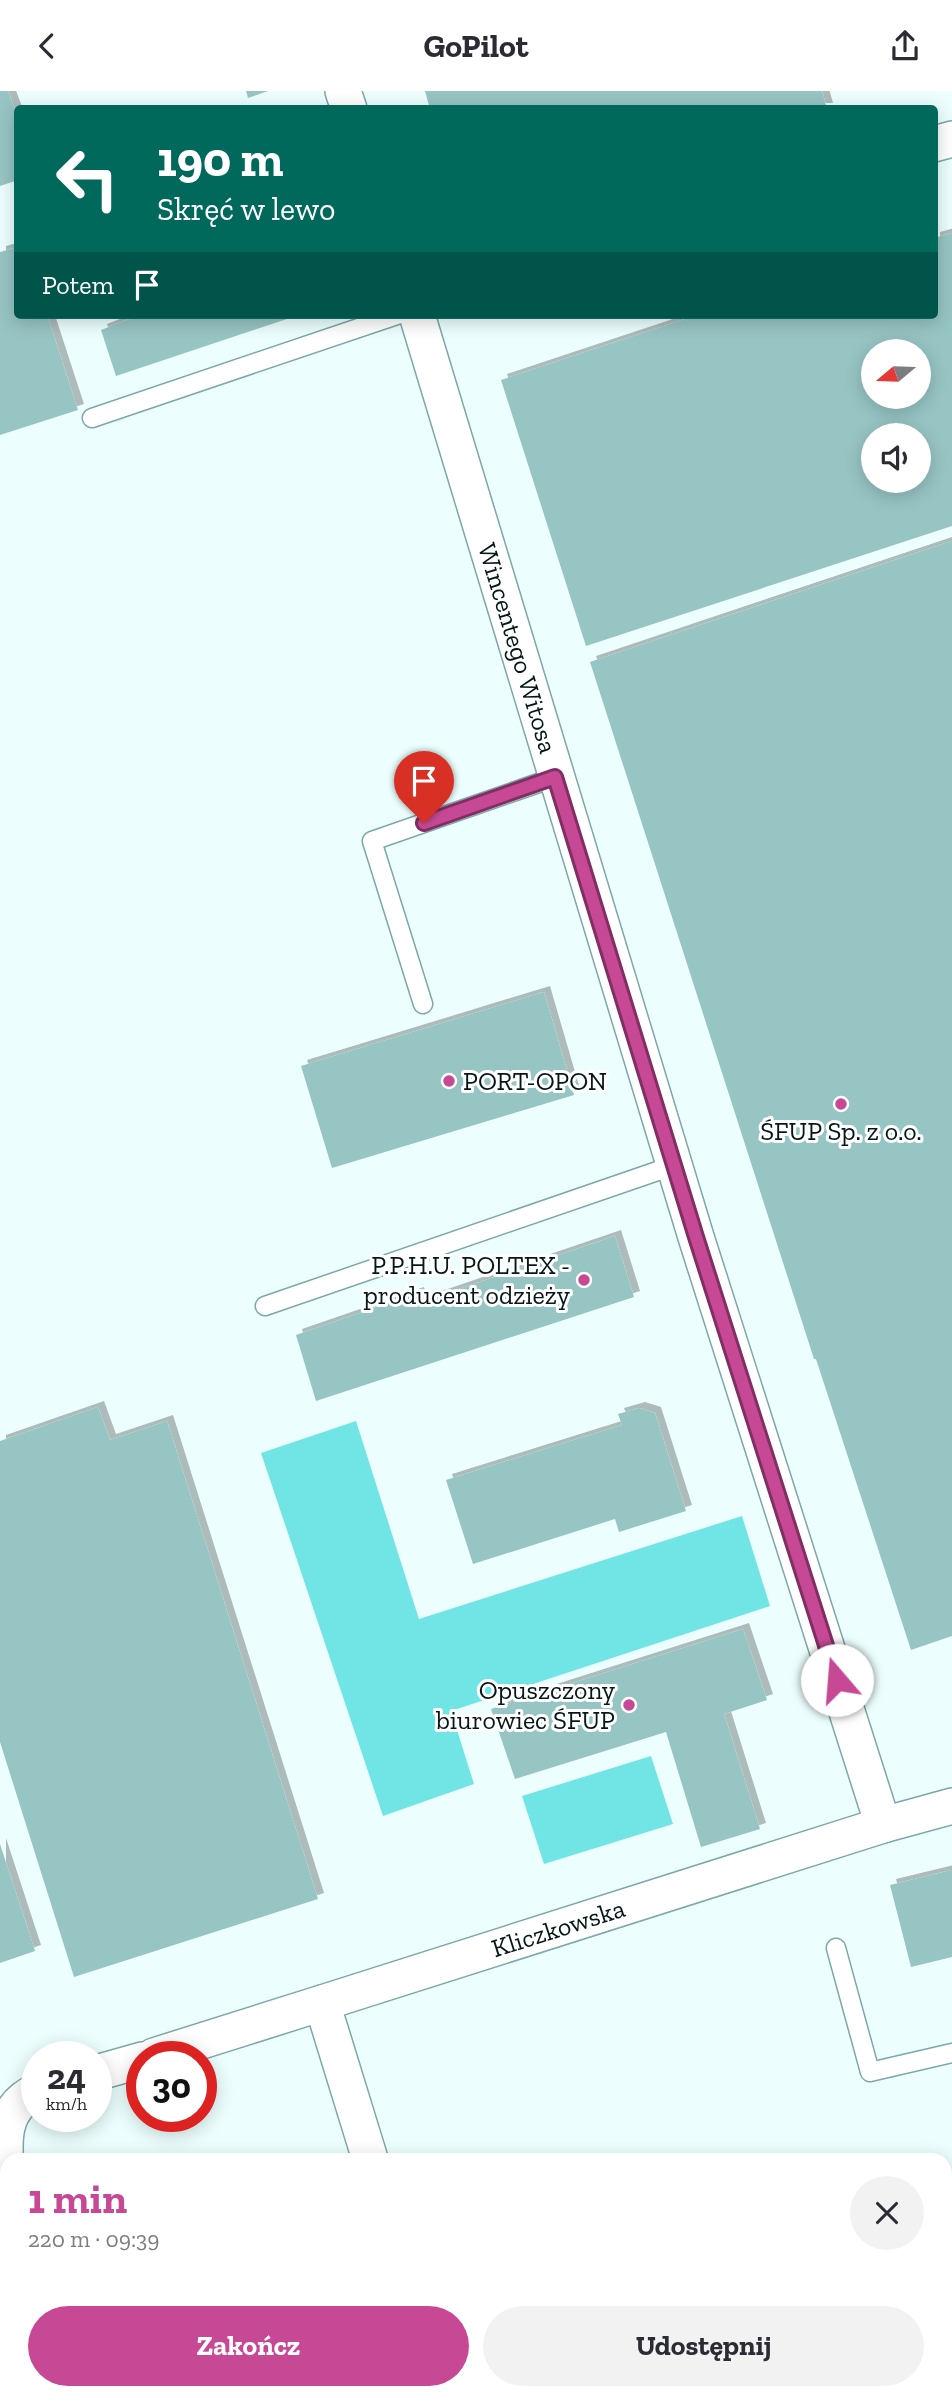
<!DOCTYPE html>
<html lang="pl">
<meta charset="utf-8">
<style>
:root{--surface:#fff;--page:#f2f2f3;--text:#2b2b33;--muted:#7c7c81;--accent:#c74996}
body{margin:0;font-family:"Zilla Slab",serif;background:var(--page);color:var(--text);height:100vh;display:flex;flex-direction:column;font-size:26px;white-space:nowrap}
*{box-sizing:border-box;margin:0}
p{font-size:23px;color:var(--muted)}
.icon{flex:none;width:38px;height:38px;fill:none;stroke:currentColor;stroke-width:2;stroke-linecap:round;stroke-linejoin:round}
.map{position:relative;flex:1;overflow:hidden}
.details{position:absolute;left:0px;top:2062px;width:952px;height:247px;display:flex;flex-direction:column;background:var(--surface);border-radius:21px 21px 0 0;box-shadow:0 4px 18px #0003}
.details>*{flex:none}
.guide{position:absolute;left:14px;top:14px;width:924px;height:214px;border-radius:7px;box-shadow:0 4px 18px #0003;background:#00695c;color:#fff;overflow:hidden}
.needle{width:46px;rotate:251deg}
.controls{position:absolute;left:861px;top:248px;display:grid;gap:14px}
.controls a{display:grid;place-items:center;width:70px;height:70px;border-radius:50%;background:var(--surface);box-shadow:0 4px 18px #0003;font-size:35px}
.speed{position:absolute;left:21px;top:1950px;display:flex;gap:14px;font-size:35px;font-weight:700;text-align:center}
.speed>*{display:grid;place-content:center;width:91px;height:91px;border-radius:50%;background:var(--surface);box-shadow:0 4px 18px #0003;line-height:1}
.speed small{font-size:18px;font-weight:400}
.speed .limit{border:10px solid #d22;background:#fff;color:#111}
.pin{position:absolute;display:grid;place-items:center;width:60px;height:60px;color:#fff;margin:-72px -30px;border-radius:50% 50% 50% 0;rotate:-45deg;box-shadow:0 0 7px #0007}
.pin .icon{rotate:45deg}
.me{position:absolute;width:77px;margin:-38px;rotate:342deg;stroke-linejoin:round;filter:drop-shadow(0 0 5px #0008)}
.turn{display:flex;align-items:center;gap:24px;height:147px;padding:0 28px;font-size:32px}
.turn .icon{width:91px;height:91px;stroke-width:2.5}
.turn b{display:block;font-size:49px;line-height:60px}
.then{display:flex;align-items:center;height:66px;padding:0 28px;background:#0003;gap:14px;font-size:26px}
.round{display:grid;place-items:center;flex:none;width:74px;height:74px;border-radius:37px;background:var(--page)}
.headline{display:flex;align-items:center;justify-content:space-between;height:119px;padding:0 28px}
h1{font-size:42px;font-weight:800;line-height:52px;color:var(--accent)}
.action{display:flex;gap:14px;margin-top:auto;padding:14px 28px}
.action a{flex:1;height:80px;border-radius:42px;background:var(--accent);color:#fff;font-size:28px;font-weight:800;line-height:80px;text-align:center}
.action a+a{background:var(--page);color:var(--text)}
header{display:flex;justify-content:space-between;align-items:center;height:91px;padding:0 28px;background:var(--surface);font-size:32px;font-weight:800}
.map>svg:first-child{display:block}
.green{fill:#71e5e6}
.building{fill:#97c5c4;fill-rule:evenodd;filter:url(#shadow)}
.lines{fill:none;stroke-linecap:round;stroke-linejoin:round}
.service-casing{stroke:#7ba8a8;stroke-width:21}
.minor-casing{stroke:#7ba8a8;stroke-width:38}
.service{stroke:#fff;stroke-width:18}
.minor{stroke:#fff;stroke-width:35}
.route-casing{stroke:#812f62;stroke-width:18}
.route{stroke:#c74996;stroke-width:12}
.poi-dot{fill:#c74996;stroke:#fff;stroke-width:2.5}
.labels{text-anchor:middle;stroke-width:6;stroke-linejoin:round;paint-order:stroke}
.street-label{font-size:26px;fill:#051717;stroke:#fff}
.poi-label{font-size:26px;fill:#051717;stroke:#fff;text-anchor:end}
</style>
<header><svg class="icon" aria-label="back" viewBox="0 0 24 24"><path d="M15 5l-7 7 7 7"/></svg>GoPilot<svg class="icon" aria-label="share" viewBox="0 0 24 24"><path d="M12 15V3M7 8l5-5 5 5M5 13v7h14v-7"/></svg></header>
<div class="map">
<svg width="952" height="2308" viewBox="0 0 952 2308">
<defs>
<filter id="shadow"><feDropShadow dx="6" dy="-6" stdDeviation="0" flood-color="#0004"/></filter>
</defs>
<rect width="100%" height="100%" fill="#ecfffe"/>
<g class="green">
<path d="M356,1330L419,1528L742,1425L770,1515L451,1620L474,1693L383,1725L261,1362Z"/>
<path d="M651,1665L673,1733L544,1773L522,1705Z"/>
<path d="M0,2169L7,2190V2301H44L47,2308H0Z"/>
<path d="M952,2226V2308H480L478,2301H945V2229Z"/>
</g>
<g class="building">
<path d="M0,0H8L18,27V89L0,95Z"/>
<path d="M246,0H268L248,7Z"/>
<path d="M425,0H822L827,18H430Z"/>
<path d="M952,142V435L586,555L501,289L697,224H934V147ZM873,261H919V306H873ZM873,345H919V390H873Z"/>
<path d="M18,156V224H47L78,319L0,344V161Z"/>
<path d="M140,224H299L116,285L101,239Z"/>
<path d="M952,450V1545L911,1559L816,1268H814L590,571Z"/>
<path d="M544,901L574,1004L332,1077L301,975Z"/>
<path d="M615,1145L634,1206L316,1310L296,1244L418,1202L421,1211Z"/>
<path d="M98,1316L110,1349L167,1330L318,1808L74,1886L0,1651V1350Z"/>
<path d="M639,1317L655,1322L686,1420L619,1441L615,1428L473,1473L446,1389L622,1334L618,1323Z"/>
<path d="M743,1538L767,1609L724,1623L760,1738L701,1756L666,1641L515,1688L491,1618Z"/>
<path d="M0,1753L35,1860L0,1872Z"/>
<path d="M952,1779V1866L911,1876L890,1794Z"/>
</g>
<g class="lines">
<defs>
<g id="service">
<path d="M92,327L397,224"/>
<path d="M423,913L372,750L556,686"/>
<path d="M265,1215L675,1074"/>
<path d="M836,1857L870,1981L952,1962"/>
</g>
<g id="minor">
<path d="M343,0L349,18"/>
<path d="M934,53L952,48"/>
<path id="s1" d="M417,224L696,1146L883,1734"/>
<path d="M154,1965L322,1912"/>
<path d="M96,1982L142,1969"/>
<path id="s2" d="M370,2068L322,1912L883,1734L952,1715"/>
<path d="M7,2085C3,2052 1,2016 37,2000"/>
<path d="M75,2301L77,2308"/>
<path d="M446,2301L448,2308"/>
</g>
</defs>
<use href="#service" class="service-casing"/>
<use href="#minor" class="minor-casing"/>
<use href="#service" class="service"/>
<use href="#minor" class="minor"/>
</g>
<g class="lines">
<defs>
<path id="route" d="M424,732L555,686L696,1146L837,1589"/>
</defs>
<use href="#route" class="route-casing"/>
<use href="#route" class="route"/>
</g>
<g class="poi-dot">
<circle cx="449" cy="990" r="7"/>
<circle cx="841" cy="1013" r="7"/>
<circle cx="584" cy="1189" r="7"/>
<circle cx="629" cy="1614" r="7"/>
</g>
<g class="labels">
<g class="street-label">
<text dy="9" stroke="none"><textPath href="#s1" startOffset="348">Wincentego Witosa</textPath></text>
<text dy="9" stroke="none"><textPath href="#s2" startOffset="411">Kliczkowska</textPath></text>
</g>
<g class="poi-label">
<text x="463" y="999" text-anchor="start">PORT-OPON</text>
<text x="841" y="1049" text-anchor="middle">ŚFUP Sp. z o.o.</text>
<text x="570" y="1183">P.P.H.U. POLTEX -<tspan x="570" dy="30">producent odzieży</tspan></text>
<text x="615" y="1608">Opuszczony<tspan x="615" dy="30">biurowiec ŚFUP</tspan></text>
</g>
</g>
</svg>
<div class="controls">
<a><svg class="needle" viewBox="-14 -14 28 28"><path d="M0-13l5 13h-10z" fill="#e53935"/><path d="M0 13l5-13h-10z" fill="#7c7c81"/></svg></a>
<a><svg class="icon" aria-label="sound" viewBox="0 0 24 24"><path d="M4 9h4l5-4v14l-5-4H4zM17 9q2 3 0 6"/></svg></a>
</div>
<div class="speed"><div>24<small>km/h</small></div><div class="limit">30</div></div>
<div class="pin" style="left:424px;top:732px;background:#d93025"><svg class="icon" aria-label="arrive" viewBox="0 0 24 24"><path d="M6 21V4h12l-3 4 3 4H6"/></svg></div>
<svg class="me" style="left:837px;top:1589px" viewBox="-20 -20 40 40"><circle r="19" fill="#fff"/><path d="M0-13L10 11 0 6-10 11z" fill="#c74996"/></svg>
<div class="guide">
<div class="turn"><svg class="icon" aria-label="left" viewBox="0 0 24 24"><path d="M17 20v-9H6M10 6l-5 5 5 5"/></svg><div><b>190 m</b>Skręć w lewo</div></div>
<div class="then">Potem<svg class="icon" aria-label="arrive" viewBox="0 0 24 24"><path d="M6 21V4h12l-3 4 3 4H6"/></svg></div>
</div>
<section class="details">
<div class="headline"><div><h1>1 min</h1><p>220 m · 09:39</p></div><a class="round"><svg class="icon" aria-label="close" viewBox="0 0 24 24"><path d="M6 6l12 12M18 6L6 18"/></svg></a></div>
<div class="action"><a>Zakończ</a><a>Udostępnij</a></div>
</section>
</div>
